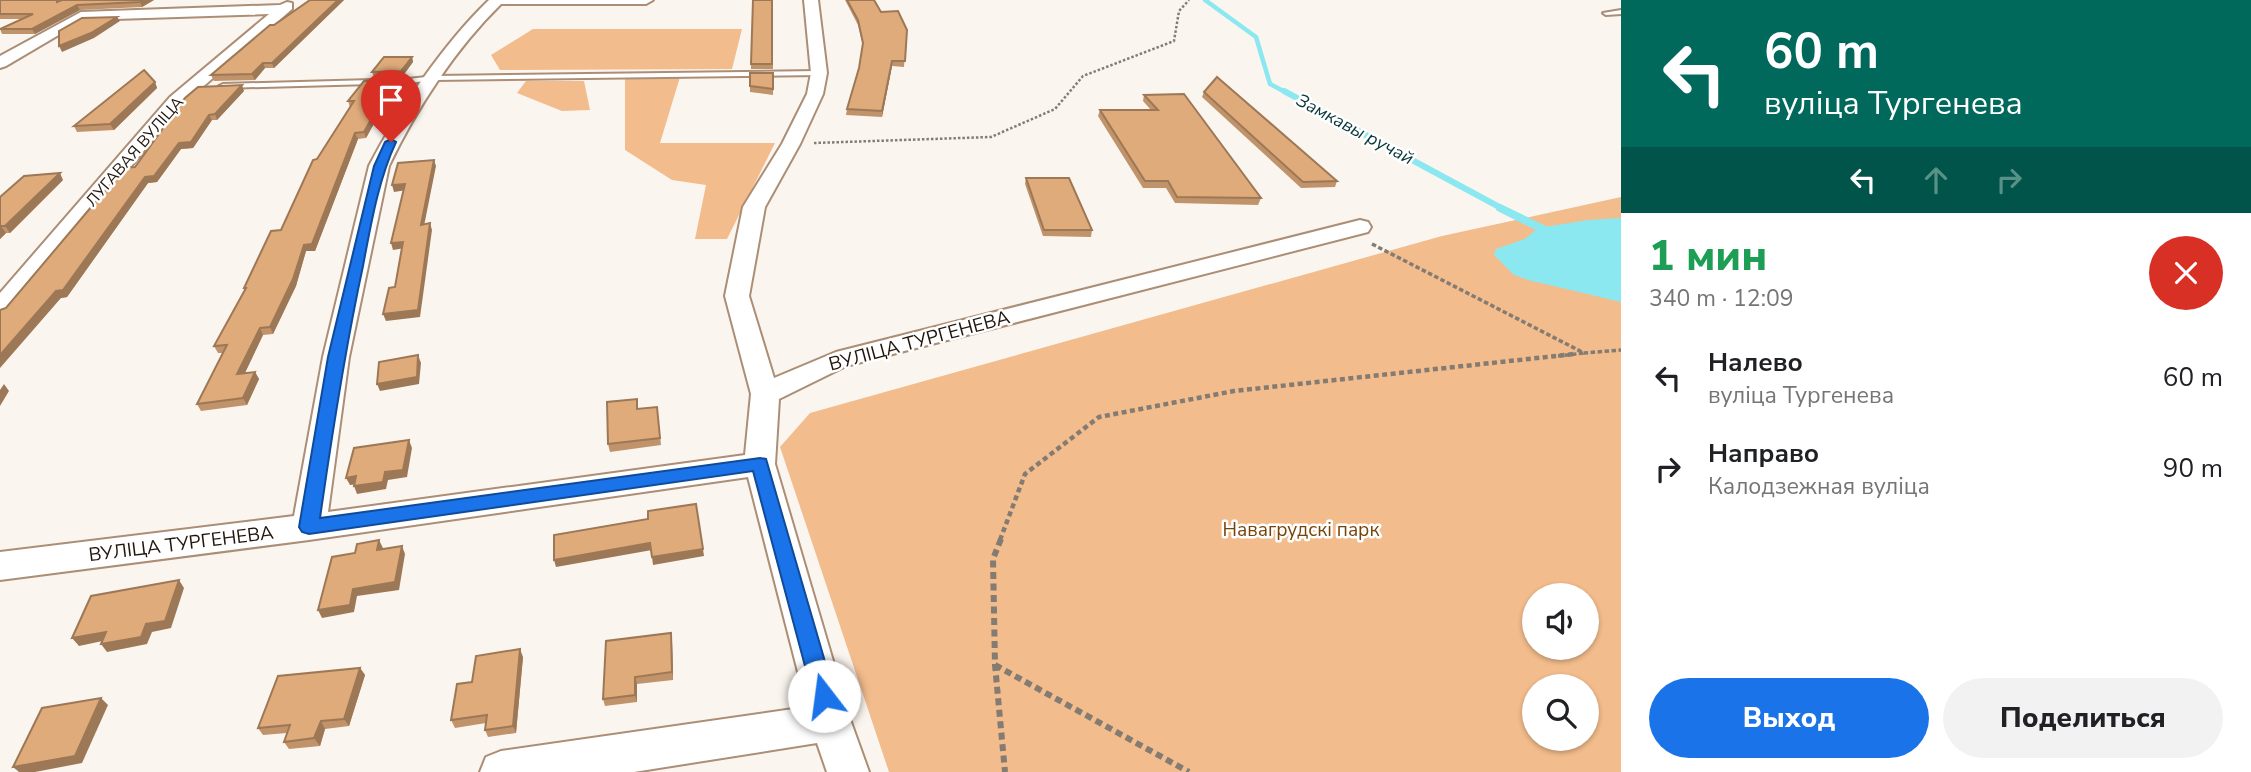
<!DOCTYPE html>
<html lang="ru">
<meta charset="utf-8">
<style>
:root{--surface:#fff;--page:#f2f2f2;--text:#202124;--muted:#757577;--accent:#1a73e8}
body{margin:0;font-family:"Nunito Sans",sans-serif;background:var(--page);color:var(--text);height:100vh;display:flex;flex-direction:column;font-size:26px;white-space:nowrap}
*{box-sizing:border-box;margin:0}
p{font-size:23px;color:var(--muted)}
.icon{flex:none;width:38px;height:38px;fill:none;stroke:currentColor;stroke-width:2;stroke-linecap:round;stroke-linejoin:round}
.map{position:relative;flex:1;overflow:hidden}
.drawer{display:flex;flex-direction:column;background:var(--surface);width:630px}
.drawer>*{flex:none}
.banner{background:#00695c;color:#fff;overflow:hidden}
.controls{position:absolute;left:1522px;top:583px;display:grid;gap:14px}
.controls a{display:grid;place-items:center;width:77px;height:77px;border-radius:50%;background:var(--surface);box-shadow:0 2px 5px #0004;font-size:35px}
.pin{position:absolute;display:grid;place-items:center;width:60px;height:60px;color:#fff;margin:-72px -30px;border-radius:50% 50% 50% 0;rotate:-45deg;box-shadow:0 0 7px #0007}
.pin .icon{rotate:45deg}
.me{position:absolute;width:77px;margin:-38px;rotate:345deg;stroke-linejoin:round;filter:drop-shadow(0 0 5px #0008)}
.turn{display:flex;align-items:center;gap:24px;height:147px;padding:0 28px;font-size:32px}
.turn .icon{width:91px;height:91px;stroke-width:2.5}
.turn b{display:block;font-size:49px;line-height:60px}
.lanes{display:flex;align-items:center;height:66px;padding:0 28px;background:#0003;justify-content:center;gap:35px;direction:ltr}
.lanes .off{opacity:.35}
.round{display:grid;place-items:center;flex:none;width:74px;height:74px;border-radius:37px;background:var(--page)}
.head{display:flex;align-items:center;justify-content:space-between;height:119px;padding:0 28px}
h1{font-size:42px;font-weight:800;line-height:52px;color:#1e9e55}
.button{display:flex;gap:14px;margin-top:auto;padding:14px 28px}
.button a{flex:1;height:80px;border-radius:42px;background:var(--accent);color:#fff;font-size:28px;font-weight:800;line-height:80px;text-align:center}
.button a+a{background:var(--page);color:var(--text)}
ul{padding:0;list-style:none}
li{display:flex;align-items:center;gap:21px;height:91px;padding:0 28px}
li div{flex:1}
li b{display:block;font-size:26px}
li em{font-style:normal}
main{display:flex;flex:1;min-height:0}
.map>svg:first-child{display:block}
.forest{fill:#f2bc8c;fill-rule:evenodd}
.water{fill:#8ce8f0}
.lines{fill:none;stroke-linecap:round;stroke-linejoin:round}
.stream-far2{stroke:#8ce8f0;stroke-width:4.5}
.stream-far1{stroke:#8ce8f0;stroke-width:6}
.stream{stroke:#8ce8f0;stroke-width:8}
.lane-casing{stroke:#ab8e75;stroke-width:4}
.street-casing{stroke:#ab8e75;stroke-width:4}
.path-far3{stroke:#847b73;stroke-width:2.5;stroke-dasharray:2.5 2;stroke-linecap:butt}
.path-far2{stroke:#847b73;stroke-width:3.5;stroke-dasharray:4.5 2.5;stroke-linecap:butt}
.path-far1{stroke:#847b73;stroke-width:4.5;stroke-dasharray:5 3.5;stroke-linecap:butt}
.path{stroke:#847b73;stroke-width:6;stroke-dasharray:7 4.5;stroke-linecap:butt}
.lane{fill:#fff;fill-rule:evenodd}
.street{fill:#fff;fill-rule:evenodd}
.wall{fill:#c1936a}
.shaded-wall{fill:#9d7856}
.building{fill:#e0ab7b;stroke:#9d7856;stroke-width:2}
.route{fill:#1a73e8;stroke:#114b97;stroke-width:2}
.labels{text-anchor:middle;stroke-width:5;stroke-linejoin:round;paint-order:stroke}
.far-street-label{font-size:16px;fill:#20150b;stroke:#fff}
.far-water-label{font-size:18px;font-style:italic;fill:#073639;stroke:#fff}
.street-label{font-size:19px;fill:#20150b;stroke:#fff}
.park-label{font-size:19px;fill:#764409;stroke:#fff}
</style>
<main>
<div class="map">
<svg width="1621" height="772" viewBox="0 0 1621 772">
<rect width="100%" height="100%" fill="#fbf5ef"/>
<g class="forest">
<path d="M533,29H742L732,69L500,70L491,55Z"/>
<path d="M680,77L660,143H775L727,239H695L706,185L672,180L625,150V79Z"/>
<path d="M526,81H584L590,110L562,111L517,93Z"/>
<path d="M1621,197V772H889L780,447L810,413L1442,236ZM1535,595H1587V648H1535ZM1535,686H1587V738H1535Z"/>
</g>
<path class="water" d="M1621,218V302L1528,280L1514,275L1494,255L1496,249L1525,239L1538,228L1588,220Z"/>
<g class="lines">
<path class="stream-far2" d="M1205,0L1256,37L1270,84L1287,93"/>
<path class="stream-far1" d="M1284,91L1503,209"/>
<path class="stream" d="M1500,208L1547,231"/>
<defs>
<g id="lane">
<path d="M1621,10V14L1606,15L1603,13Z"/>
<path d="M819,71L823,73L822,75L435,80L408,83L223,88L219,86L223,84L408,79L435,76Z"/>
</g>
<g id="street">
<path d="M489,0H653L646,4H501C456,48 416,109 389,166L349,357L328,512L745,455L751,394L725,296L743,207L782,144L807,94L811,73L804,0H818L827,73L823,94L800,144L765,207L749,296L774,378L836,352L1360,220L1368,222L1371,227L1368,232L846,366L779,399L775,464L851,722L869,772H827L817,743L634,772H480L486,757L501,751L807,707L748,477L309,540L0,580V552L294,516L323,357L369,166C397,112 445,42 489,0Z"/>
<path d="M287,2L292,3V9L182,105L9,313L0,316V293L170,97L269,14L84,20L6,66L0,68V56L81,12L280,5Z"/>
</g>
</defs>
<use href="#lane" class="lane-casing"/>
<use href="#street" class="street-casing"/>
<path class="path-far3" d="M814,143L991,137L1055,109L1083,76L1174,41L1179,11L1189,0"/>
<g class="path-far2">
<path d="M1372,244L1584,353L1621,350"/>
<path d="M1558,356L1584,353"/>
</g>
<path class="path-far1" d="M1000,540L1025,474L1099,417L1234,391L1574,354"/>
<g class="path">
<path d="M1001,539L993,559L995,665L1005,772"/>
<path d="M995,665L1189,772"/>
</g>
<use href="#lane" class="lane"/>
<use href="#street" class="street"/>
</g>
<g class="wall">
<path d="M0,0H154L142,7L80,10L35,34H2L0,29L22,19H0Z"/>
<path d="M310,0H344L274,68H265L255,80L214,81L211,75L274,25Z"/>
<path d="M772,0L773,69H751V64Z"/>
<path d="M845,0H874L881,12L907,30L904,67L892,66L882,117L846,115L847,109L859,68L863,46L858,25Z"/>
<path d="M412,57L413,62L402,77H374L372,72Z"/>
<path d="M750,73H773V95L750,92Z"/>
<path d="M393,80L395,86L366,138L358,139L315,251H306L296,286L273,334L263,335L245,373L255,372L259,379L247,405L201,411L197,404L223,353H218L214,346L245,290L244,288L281,230L317,159L350,107L348,101Z"/>
<path d="M155,82L157,88L114,130L77,132L74,126Z"/>
<path d="M244,91L217,120H212L193,148L181,149L157,182L148,183L67,297L6,308L135,167L185,98Z"/>
<path d="M1204,92L1337,181L1335,187L1301,188L1202,97Z"/>
<path d="M1144,95L1261,198L1258,205L1175,203L1166,188H1143L1098,116L1100,110H1151L1143,101Z"/>
<path d="M1026,178L1092,230L1091,237L1043,236L1025,184Z"/>
<path d="M63,180L10,233H6L0,239V197Z"/>
<path d="M657,407L661,445L610,452L608,444L638,409Z"/>
<path d="M672,641L673,680L637,684V702L605,706L603,699Z"/>
<path d="M523,657L516,733L488,737L485,730L486,723L455,728L451,720L472,682Z"/>
<path d="M360,668L365,675L349,726L325,729L320,746L289,749L284,742L287,733L263,735L258,728Z"/>
</g>
<g class="shaded-wall">
<path d="M144,0H154L142,7L140,2Z"/>
<path d="M338,0H344L274,68L272,63Z"/>
<path d="M77,5L80,10L35,34L32,29Z"/>
<path d="M117,17L120,21L94,38L62,52L59,46Z"/>
<path d="M412,57L413,62L402,77L401,71Z"/>
<path d="M892,61V66L882,117V111Z"/>
<path d="M263,63L265,68L255,80L252,74Z"/>
<path d="M393,80L395,86L366,138L364,132Z"/>
<path d="M155,82L157,88L114,130L110,124Z"/>
<path d="M242,85L244,91L217,120L215,114Z"/>
<path d="M209,115L212,120L193,148L181,149L157,182L148,183L67,297L61,298L0,368V355L145,177Z"/>
<path d="M355,133L358,139L315,251H306L296,286L273,334L270,327L304,245Z"/>
<path d="M434,160L436,166L423,231L421,225Z"/>
<path d="M60,173L63,180L10,233L5,226Z"/>
<path d="M405,184L407,190L394,192L392,185Z"/>
<path d="M430,223L432,230L420,317L386,321L383,314Z"/>
<path d="M1,226L6,233L0,239V228Z"/>
<path d="M403,242L405,248L393,250L391,243Z"/>
<path d="M260,328L263,335L241,381L237,374Z"/>
<path d="M418,355L421,363L419,384L380,391L377,384Z"/>
<path d="M255,372L259,379L247,405L243,398Z"/>
<path d="M4,384L9,391L0,406V390Z"/>
<path d="M409,440L412,448L407,477L388,480L386,489L357,494L354,486L385,472Z"/>
<path d="M356,476L360,484L350,485L346,478Z"/>
<path d="M379,540L383,548L381,557L377,550Z"/>
<path d="M650,543L652,550L556,567L554,560Z"/>
<path d="M402,546L405,554L399,590L357,596L354,612L322,618L318,610L353,589Z"/>
<path d="M703,549L704,556L653,565L652,557Z"/>
<path d="M179,580L184,588L171,628L152,632L147,644L107,652L101,644L146,624Z"/>
<path d="M106,632L112,639L79,646L72,638Z"/>
<path d="M671,633L672,641L673,680L672,672Z"/>
<path d="M520,649L523,657L516,733L513,726Z"/>
<path d="M360,668L365,675L349,726L344,719Z"/>
<path d="M635,677L637,684V702L635,695Z"/>
<path d="M101,698L108,705L82,763L35,772H19L13,767Z"/>
<path d="M321,721L325,729L320,746L314,738Z"/>
</g>
<g class="building">
<path d="M0,0H58H57V2L62,0H144L140,2L77,5L32,29H0L33,14H0Z"/>
<path d="M310,0H338L272,63H263L252,74L211,75L270,25H274Z"/>
<path d="M753,0H772V64H751Z"/>
<path d="M847,0H874L881,12L898,11L907,30L905,61H892L882,111L847,109L859,68L863,43L858,20Z"/>
<path d="M117,17L91,33L59,46V31L82,18Z"/>
<path d="M384,57H412L401,71L372,72Z"/>
<path d="M144,70L155,82L110,124L74,126Z"/>
<path d="M750,73H773V89L750,86Z"/>
<path d="M1217,77L1337,181L1303,182L1204,92Z"/>
<path d="M393,80L364,132L355,133L312,244L304,245L293,279L270,327L260,328L237,374L255,372L243,398L197,404L227,345L214,346L246,288H244L271,231L281,230L313,160L317,159L354,101H348L364,81Z"/>
<path d="M242,85L215,114L209,115L191,142L179,143L154,176L145,177L63,290L56,291L0,355V310L6,308L124,168L135,167L185,98L198,87Z"/>
<path d="M1184,94L1261,198L1177,197L1168,181H1145L1100,110H1158L1144,95Z"/>
<path d="M434,160L421,225L430,223L418,310L383,314L389,288L395,287L403,242L391,243L405,184L392,185L398,163Z"/>
<path d="M60,173L5,226H1L0,228V197L24,176Z"/>
<path d="M1026,178H1069L1092,230H1044Z"/>
<path d="M418,355L417,377L377,384L379,362Z"/>
<path d="M637,399V409L657,407L660,438L608,444L607,402Z"/>
<path d="M409,440L403,470L385,472L383,482L354,486L356,476L346,478L354,448Z"/>
<path d="M696,504L703,549L652,557L650,543L554,560V535L648,519V511Z"/>
<path d="M379,540L377,550L402,546L395,582L353,589L350,605L318,610L332,557L355,553L357,544Z"/>
<path d="M179,580L165,621L146,624L141,637L101,644L106,632L72,638L91,596Z"/>
<path d="M671,633L672,672L635,677V695L603,699L606,641Z"/>
<path d="M520,649L513,726L485,730L487,715L451,720L457,684L472,682L476,656Z"/>
<path d="M360,668L344,719L321,721L314,738L284,742L290,725L258,728L278,676Z"/>
<path d="M101,698L75,756L13,767L42,708Z"/>
</g>
<path class="route" d="M391,139L396,142C378,181 371,224 363,266C345,349 332,434 320,518L760,458L766,459L835,696L832,704L824,707L816,704L813,696L753,471L309,534L302,532L299,527L328,357L374,166L385,142Z"/>
<g class="labels">
<g class="far-street-label">
<text transform="translate(134 151) rotate(-49)" y="6">ЛУГАВАЯ ВУЛІЦА</text>
</g>
<g class="far-water-label">
<text transform="translate(1355 129) rotate(28)" y="6">Замкавы ручай</text>
</g>
<g class="street-label">
<text transform="translate(919 340) rotate(-15)" y="7">ВУЛІЦА ТУРГЕНЕВА</text>
<text transform="translate(181 543) rotate(-7)" y="7">ВУЛІЦА ТУРГЕНЕВА</text>
</g>
<g class="park-label">
<text x="1301" y="536">Навагрудскі парк</text>
</g>
</g>
</svg>
<div class="controls">
<a><svg class="icon" aria-label="sound" viewBox="0 0 24 24"><path d="M4 9h4l5-4v14l-5-4H4zM17 9q2 3 0 6"/></svg></a>
<a><svg class="icon" aria-label="search" viewBox="0 0 24 24"><circle cx="10" cy="10" r="6"/><path d="M15 15l6 6"/></svg></a>
</div>
<div class="pin" style="left:391px;top:142px;background:#d93025"><svg class="icon" aria-label="arrive" viewBox="0 0 24 24"><path d="M6 21V4h12l-3 4 3 4H6"/></svg></div>
<svg class="me" style="left:824px;top:696px" viewBox="-20 -20 40 40"><circle r="19" fill="#fff"/><path d="M0-13L10 11 0 6-10 11z" fill="#1a73e8"/></svg>
</div>
<section class="drawer">
<div class="banner">
<div class="turn"><svg class="icon" aria-label="left" viewBox="0 0 24 24"><path d="M17 20v-9H6M10 6l-5 5 5 5"/></svg><div><b>60 m</b>вуліца Тургенева</div></div>
<div class="lanes"><svg class="icon" aria-label="left" viewBox="0 0 24 24"><path d="M17 20v-9H6M10 6l-5 5 5 5"/></svg><svg class="icon off" aria-label="ahead" viewBox="0 0 24 24"><path d="M12 20V5M6 11l6-6 6 6"/></svg><svg class="icon off" aria-label="right" viewBox="0 0 24 24"><path d="M7 20v-9h11M14 6l5 5-5 5"/></svg></div>
</div>
<div class="head"><div><h1>1 мин</h1><p>340 m · 12:09</p></div><a class="round" style="background:#d93025;color:#fff"><svg class="icon" aria-label="close" viewBox="0 0 24 24"><path d="M6 6l12 12M18 6L6 18"/></svg></a></div>
<ul>
<li><svg class="icon" aria-label="left" viewBox="0 0 24 24"><path d="M17 20v-9H6M10 6l-5 5 5 5"/></svg><div><b>Налево</b><p>вуліца Тургенева</p></div><em>60 m</em></li>
<li><svg class="icon" aria-label="right" viewBox="0 0 24 24"><path d="M7 20v-9h11M14 6l5 5-5 5"/></svg><div><b>Направо</b><p>Калодзежная вуліца</p></div><em>90 m</em></li>
</ul>
<div class="button"><a>Выход</a><a>Поделиться</a></div>
</section>
</main>
